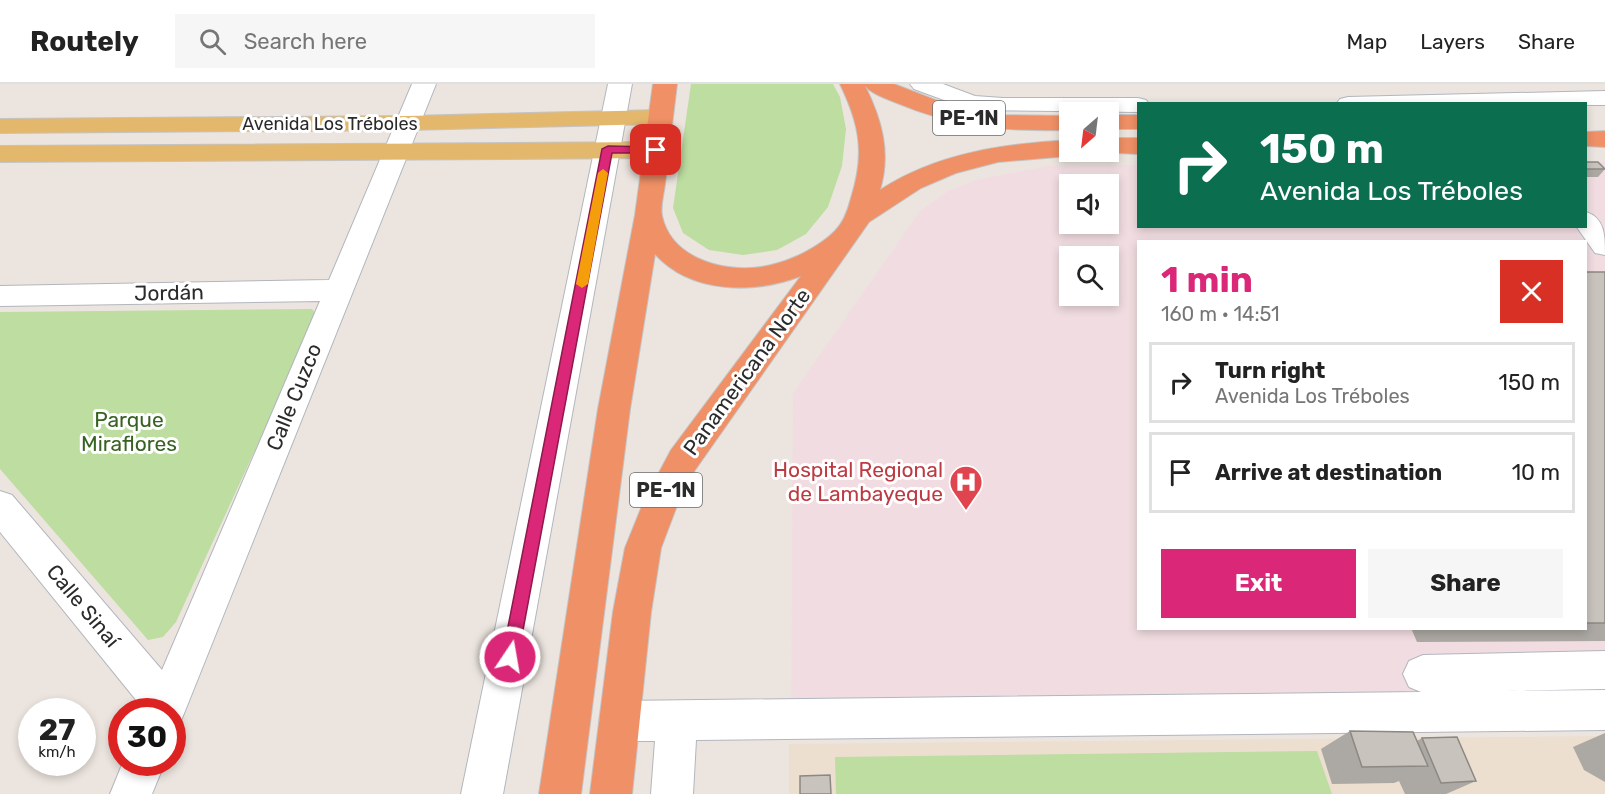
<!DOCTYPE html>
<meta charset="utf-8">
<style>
:root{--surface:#fff;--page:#f6f6f6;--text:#222;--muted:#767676;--line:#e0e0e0;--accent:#db2777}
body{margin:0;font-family:Rubik,sans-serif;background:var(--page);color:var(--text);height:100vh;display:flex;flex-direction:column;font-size:22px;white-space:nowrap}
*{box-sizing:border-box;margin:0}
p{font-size:20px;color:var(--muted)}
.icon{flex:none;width:33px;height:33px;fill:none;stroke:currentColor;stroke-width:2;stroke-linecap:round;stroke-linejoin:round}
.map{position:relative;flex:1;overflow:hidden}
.drawer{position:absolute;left:1137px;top:156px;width:450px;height:390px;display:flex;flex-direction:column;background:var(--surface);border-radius:0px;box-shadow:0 3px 9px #0003}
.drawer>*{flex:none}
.banner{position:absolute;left:1137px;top:18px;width:450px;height:126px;border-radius:0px;box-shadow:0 3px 9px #0003;background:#0b6e4f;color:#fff;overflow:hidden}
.needle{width:39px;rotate:208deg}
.fabs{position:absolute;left:1059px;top:18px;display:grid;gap:12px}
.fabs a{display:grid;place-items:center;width:60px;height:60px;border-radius:0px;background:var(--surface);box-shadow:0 3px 9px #0003;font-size:30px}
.speed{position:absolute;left:18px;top:614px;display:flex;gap:12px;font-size:30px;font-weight:700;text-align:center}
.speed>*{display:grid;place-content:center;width:78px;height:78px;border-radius:50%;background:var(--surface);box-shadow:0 3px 9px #0003;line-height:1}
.speed small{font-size:15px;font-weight:400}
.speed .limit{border:9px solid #d22;background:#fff;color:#111}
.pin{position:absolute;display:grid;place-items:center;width:51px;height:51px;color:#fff;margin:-26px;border-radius:12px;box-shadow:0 3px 9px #0006}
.me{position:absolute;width:66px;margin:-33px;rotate:12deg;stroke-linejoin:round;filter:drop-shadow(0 0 4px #0008)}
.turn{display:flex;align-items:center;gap:21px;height:126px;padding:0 24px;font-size:27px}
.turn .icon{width:78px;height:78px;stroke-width:2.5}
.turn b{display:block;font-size:42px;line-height:51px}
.round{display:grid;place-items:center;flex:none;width:63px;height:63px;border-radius:0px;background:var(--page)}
.summary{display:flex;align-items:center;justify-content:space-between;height:102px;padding:0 24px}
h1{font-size:36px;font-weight:700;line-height:45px;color:var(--accent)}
.primary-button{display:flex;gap:12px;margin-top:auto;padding:12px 24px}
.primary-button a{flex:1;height:69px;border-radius:0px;background:var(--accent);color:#fff;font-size:24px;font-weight:700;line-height:69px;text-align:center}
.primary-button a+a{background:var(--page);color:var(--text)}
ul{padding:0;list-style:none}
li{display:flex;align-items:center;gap:18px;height:81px;margin:0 12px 9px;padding:0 12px;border:3px solid var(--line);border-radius:0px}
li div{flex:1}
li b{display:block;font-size:22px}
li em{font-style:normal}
header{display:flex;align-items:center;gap:36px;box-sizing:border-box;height:84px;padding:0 30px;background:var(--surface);border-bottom:2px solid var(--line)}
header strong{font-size:28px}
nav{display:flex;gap:33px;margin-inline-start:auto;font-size:21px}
.search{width:420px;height:54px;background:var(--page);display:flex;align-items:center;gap:15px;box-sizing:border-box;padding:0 21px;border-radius:0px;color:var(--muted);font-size:22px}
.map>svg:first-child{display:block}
.education{fill:#ecdfd0}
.medical{fill:#f1dde1;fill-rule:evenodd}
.green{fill:#bddda1}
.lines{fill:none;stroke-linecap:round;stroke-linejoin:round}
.minor-casing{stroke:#b2b6bd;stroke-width:2}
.major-casing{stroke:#c4c4c4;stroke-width:2}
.highway-casing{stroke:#c4c4c4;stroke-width:2}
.minor{fill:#fff;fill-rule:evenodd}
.major{fill:#e4b86c;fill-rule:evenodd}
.highway{fill:#ef9067;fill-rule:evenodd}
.wall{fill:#aca8a3}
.building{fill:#c8c3bd;stroke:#8c8884;stroke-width:1.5}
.route{fill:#db2777;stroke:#8e194d;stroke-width:1.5}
.slow{fill:#f59e0b}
.labels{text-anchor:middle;stroke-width:6;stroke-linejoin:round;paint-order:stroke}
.far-street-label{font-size:18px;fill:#2b2b2b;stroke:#fff}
.shield{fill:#fff;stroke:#6b6b6b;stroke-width:1.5}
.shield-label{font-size:20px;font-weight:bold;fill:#2b2b2b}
.street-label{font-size:21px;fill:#2b2b2b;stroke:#fff}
.park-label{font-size:21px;fill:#386222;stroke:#fff}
.health-label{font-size:21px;fill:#be3a42;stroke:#fff;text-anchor:end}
</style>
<header>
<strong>Routely</strong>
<div class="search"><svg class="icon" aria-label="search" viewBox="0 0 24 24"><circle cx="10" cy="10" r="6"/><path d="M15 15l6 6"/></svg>Search here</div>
<nav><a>Map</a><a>Layers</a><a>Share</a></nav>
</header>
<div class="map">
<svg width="1605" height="710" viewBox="0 0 1605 710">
<rect width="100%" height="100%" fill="#ece5df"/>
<path class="education" d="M1605,652V710H789V660Z"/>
<path class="medical" d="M1605,78V612L791,621L793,309L920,127L948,107L976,96L1048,82L1138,81V142H1586V79ZM1070,100H1108V140H1070ZM1138,158H1586V544H1138ZM1070,172H1108V212H1070Z"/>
<g class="green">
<path d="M691,0H833L840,13L846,45L842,82L828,123L806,150L777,166L743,171L709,166L683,149L673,124Z"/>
<path d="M312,225L317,231L176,538L163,553L148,556L0,385V228Z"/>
<path d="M1317,667L1332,710H836L835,673Z"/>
</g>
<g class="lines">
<defs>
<g id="minor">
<path d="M412,0H436L185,627L179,641L172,644V627H145L0,448V407L12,411L162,586L320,217L0,222V202L329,196Z"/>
<path d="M608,0H632L503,710H461Z"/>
<path d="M910,0H943L975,12L1003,14H1138L1146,16L1149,20H1138V28L971,26L914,5Z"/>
<path d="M1605,7V21L1336,20L1340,15L1348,13Z"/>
<path d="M1586,128C1605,134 1605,152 1605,171L1595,169L1576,142H1586Z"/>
<path d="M1605,567V605L1504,607L1605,606V646L696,656L693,710H651L655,657H619L605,651L599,637L605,623L619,617L1421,608L1409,603L1403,590L1409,577L1423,571Z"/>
<path d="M123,678H165L152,710H110Z"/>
</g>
<g id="major">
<path d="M660,26L669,28L672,33L669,38L660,40L408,46L0,49V35L408,32Z"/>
<path d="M656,58L665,61L669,66L665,71L656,74L0,78V62Z"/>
</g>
<g id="highway">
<path d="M653,0H677C673,33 669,67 665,100C664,109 660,123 662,132C672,178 732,191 771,181C793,176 819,163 835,147C844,138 848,126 851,114C865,70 860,41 840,0H894L951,22L995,31L1070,32V46C1003,47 960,45 897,19C887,15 872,10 865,2C882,36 891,69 880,106C937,69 1003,60 1070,56V68H1080L1070,72L998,78L956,89L921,104L869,138L695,386L678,419L661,464L651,528L632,710H590L613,528L625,464L644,417L671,366L801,192C755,210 691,210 655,170L630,325L581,710H539L598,325L635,131Z"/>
<rect x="1108" y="31" width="30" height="14"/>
<path d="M1605,47V63L1586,62V48Z"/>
<path d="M1108,54H1138V70L1099,68H1108Z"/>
</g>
</defs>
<use href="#minor" class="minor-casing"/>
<use href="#major" class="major-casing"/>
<use href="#highway" class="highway-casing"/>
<use href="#minor" class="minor"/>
<use href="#major" class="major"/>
<use href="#highway" class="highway"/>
</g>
<g class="wall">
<path d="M1586,78L1605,85L1598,93H1586Z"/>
<path d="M1586,188H1605V557L1417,558L1411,544H1586Z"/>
<path d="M1350,647L1417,657L1422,654L1476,697L1446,710H1405L1399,697L1394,699L1332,700L1321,665Z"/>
<path d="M1605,649V698L1584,686L1573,663Z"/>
</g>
<g class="building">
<path d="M1586,78H1598L1605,85H1586Z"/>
<rect x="1586" y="188" width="19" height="351"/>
<path d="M1350,647L1413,648L1428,682L1362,683Z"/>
<path d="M1457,653L1476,697L1441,699L1422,654Z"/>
<path d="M830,691L831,710H800V692Z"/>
</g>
<path class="route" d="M608,62L656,63L661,66L656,69H612L518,573L515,578L510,580L504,578L502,573L602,65Z"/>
<path class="slow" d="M603,85L608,89L588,200L582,204L576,200L598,89Z"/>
<defs>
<symbol id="hospital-pin" viewBox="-11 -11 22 30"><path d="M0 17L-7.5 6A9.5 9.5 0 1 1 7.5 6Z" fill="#e0444e" stroke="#fff"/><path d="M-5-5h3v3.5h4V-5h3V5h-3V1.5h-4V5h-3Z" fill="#fff"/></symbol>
</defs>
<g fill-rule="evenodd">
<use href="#hospital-pin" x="947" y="379" width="38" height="52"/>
</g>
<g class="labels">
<g class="far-street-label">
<text x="330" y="46">Avenida Los Tréboles</text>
</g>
<g class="shield">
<rect x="933" y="17" width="72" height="34" rx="4.5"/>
<rect x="630" y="389" width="72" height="34" rx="4.5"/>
</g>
<g class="shield-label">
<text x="969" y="41">PE-1N</text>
<text x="666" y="413">PE-1N</text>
</g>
<g class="street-label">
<text transform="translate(169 209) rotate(-1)" y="7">Jordán</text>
<text transform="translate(747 288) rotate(-54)" y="7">Panamericana Norte</text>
<text transform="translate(294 313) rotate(-68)" y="7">Calle Cuzco</text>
<text transform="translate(83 522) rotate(50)" y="7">Calle Sinaí</text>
</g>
<g class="park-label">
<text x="129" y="343">Parque<tspan x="129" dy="24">Miraflores</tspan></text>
</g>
<g class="health-label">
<text x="943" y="393">Hospital Regional<tspan x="943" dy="24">de Lambayeque</tspan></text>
</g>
</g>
</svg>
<div class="fabs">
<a><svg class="needle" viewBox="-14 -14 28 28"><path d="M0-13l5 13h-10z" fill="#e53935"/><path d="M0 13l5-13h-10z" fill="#767676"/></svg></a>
<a><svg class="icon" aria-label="sound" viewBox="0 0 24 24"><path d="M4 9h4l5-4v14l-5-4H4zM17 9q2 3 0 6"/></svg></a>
<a><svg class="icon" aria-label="search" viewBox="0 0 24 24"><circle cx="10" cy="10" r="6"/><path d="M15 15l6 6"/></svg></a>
</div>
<div class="speed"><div>27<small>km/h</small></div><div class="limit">30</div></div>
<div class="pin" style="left:656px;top:66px;background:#d93025"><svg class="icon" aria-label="arrive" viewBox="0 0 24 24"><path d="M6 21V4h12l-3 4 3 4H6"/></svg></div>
<svg class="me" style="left:510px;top:573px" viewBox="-20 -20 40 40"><circle r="17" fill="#db2777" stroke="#fff" stroke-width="3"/><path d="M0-11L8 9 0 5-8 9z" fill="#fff"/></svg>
<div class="banner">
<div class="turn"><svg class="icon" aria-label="right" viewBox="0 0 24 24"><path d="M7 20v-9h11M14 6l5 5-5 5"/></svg><div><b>150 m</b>Avenida Los Tréboles</div></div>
</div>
<section class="drawer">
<div class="summary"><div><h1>1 min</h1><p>160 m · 14:51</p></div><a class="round" style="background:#d93025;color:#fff"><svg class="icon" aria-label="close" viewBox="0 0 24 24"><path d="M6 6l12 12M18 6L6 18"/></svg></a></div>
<ul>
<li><svg class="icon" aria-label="right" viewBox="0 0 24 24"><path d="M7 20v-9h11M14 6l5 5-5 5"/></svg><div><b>Turn right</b><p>Avenida Los Tréboles</p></div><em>150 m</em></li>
<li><svg class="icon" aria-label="arrive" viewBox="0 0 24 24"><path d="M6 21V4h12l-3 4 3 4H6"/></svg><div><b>Arrive at destination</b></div><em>10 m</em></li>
</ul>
<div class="primary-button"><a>Exit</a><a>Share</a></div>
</section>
</div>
